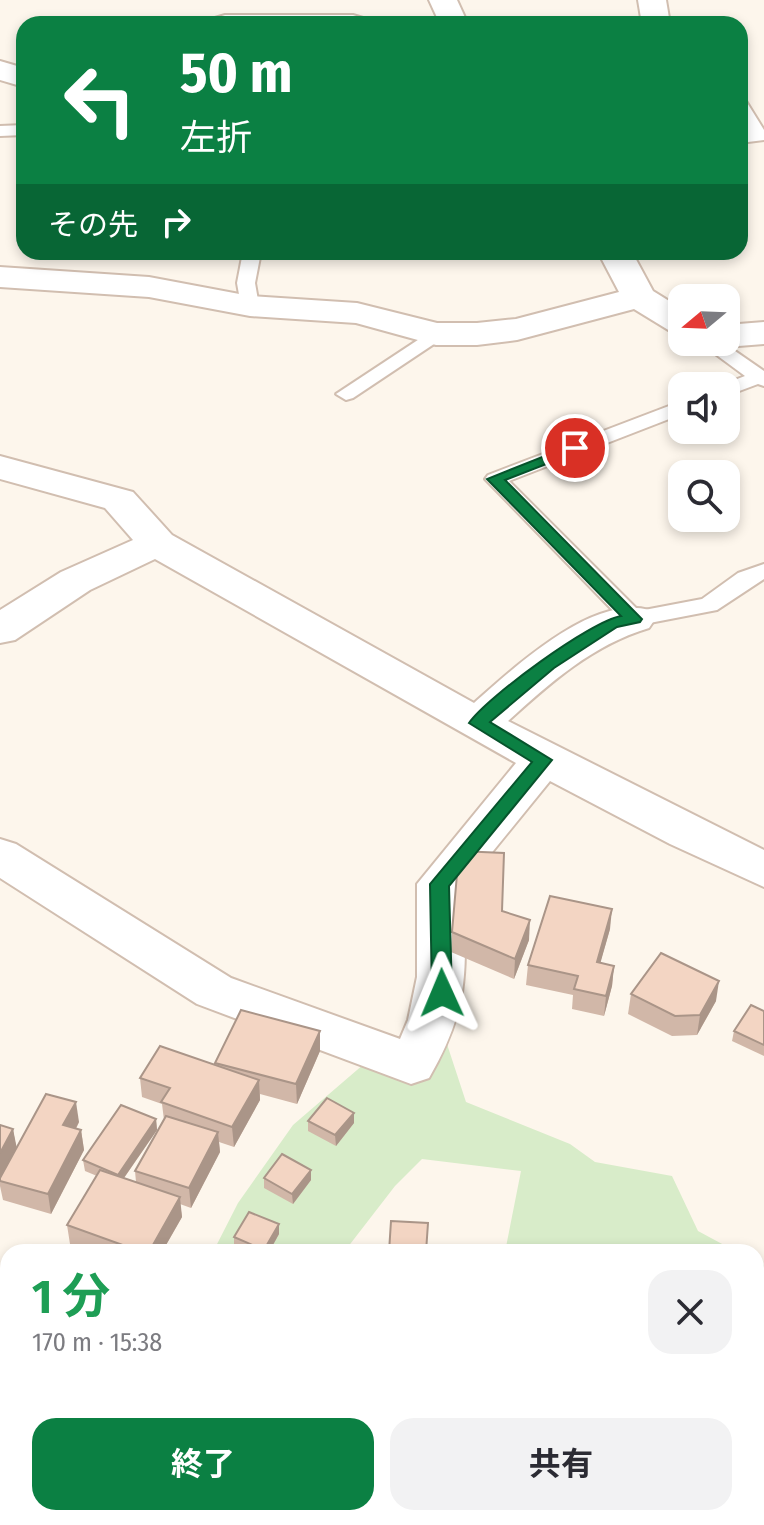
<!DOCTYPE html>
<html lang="ja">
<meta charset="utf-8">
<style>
:root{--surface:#fff;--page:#f2f2f3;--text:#2b2b33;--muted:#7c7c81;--accent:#0b8043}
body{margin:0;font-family:"Fira Sans Condensed","Noto Sans JP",sans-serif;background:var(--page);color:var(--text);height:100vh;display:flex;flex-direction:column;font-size:30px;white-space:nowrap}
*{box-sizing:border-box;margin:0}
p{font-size:26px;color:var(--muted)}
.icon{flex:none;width:44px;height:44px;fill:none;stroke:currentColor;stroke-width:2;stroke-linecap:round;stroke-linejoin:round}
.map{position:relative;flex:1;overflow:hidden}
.panel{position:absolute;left:0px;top:1244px;width:764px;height:282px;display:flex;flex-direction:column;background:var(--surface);border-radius:24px 24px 0 0;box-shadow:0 4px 12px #0003}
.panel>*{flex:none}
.top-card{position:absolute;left:16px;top:16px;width:732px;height:244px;border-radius:24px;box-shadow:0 4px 12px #0003;background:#0b8043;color:#fff;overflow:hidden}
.needle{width:52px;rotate:251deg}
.tools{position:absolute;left:668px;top:284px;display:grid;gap:16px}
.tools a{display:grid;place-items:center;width:72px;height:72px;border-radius:16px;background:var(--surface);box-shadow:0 4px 12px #0003;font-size:40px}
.pin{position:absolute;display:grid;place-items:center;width:68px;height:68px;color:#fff;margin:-34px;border:4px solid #fff;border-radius:50%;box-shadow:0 2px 8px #0007}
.me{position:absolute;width:88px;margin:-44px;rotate:359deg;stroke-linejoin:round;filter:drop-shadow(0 0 6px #0008)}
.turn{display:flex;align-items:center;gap:28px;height:168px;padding:0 32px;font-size:36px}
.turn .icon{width:104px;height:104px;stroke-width:2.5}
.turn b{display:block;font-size:56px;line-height:68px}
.then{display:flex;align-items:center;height:76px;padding:0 32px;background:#0003;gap:16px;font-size:30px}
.round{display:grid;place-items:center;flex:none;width:84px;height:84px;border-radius:24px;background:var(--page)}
.summary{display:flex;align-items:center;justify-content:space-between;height:136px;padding:0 32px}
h1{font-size:48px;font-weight:700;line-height:60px;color:#1e9e55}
.primary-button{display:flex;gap:16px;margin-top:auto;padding:16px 32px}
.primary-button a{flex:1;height:92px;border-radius:24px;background:var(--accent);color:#fff;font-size:32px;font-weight:700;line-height:92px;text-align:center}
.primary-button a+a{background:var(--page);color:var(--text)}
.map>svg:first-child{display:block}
.green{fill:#d8ecc9}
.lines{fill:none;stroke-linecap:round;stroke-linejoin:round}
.lane-casing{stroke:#d1beb0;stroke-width:4}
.street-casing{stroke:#d1beb0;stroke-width:4}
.lane{fill:#fff;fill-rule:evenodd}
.street{fill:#fff;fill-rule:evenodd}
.wall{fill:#d1b7a8}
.shaded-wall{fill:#aa9588}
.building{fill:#f3d5c3;stroke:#aa9588;stroke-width:2}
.route{fill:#0b8043;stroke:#07532c;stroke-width:2}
</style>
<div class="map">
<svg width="764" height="1525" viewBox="0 0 764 1525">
<rect width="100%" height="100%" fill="#fdf6ec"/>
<g class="green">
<path d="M444,1035L466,1102L570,1144L595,1162L672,1176L698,1231L737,1252H505L521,1171L422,1159L395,1186L344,1252H213L238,1203L293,1125L364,1064Z"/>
<path d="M756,1262L764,1265V1525H667L669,1518H756Z"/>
<path d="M55,1518H282L281,1525H52Z"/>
</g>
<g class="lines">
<defs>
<g id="lane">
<path d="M740,100L746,101L764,130V140L740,143V133L748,132L740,119Z"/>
<path d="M24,125V135L0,136V126Z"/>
<path d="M243,252H261L255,283L259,306L250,312L241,306L237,283Z"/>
<path d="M436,328L446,334L443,338L353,398L346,400L336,394Z"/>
<path d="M699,342H722L764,371V386L758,384L726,396V386H719L745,376Z"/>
<path d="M682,401V414L509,481L639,611L702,599L738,573L764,564V579L717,610L634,626L626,624L485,479L488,475Z"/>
</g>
<g id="street">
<path d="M429,0H457L468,24H440Z"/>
<path d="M638,0H666L670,24H642Z"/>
<path d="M225,15H353L363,18L367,24H211L215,18Z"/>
<path d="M0,61L24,68V87L0,80Z"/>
<path d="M598,252H632L653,291L682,309V334L670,331L634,309L517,340L477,345H436L356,323L250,316L149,297L0,287V267L149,277L250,296L357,303L437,323H477L516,319L619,292Z"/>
<path d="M764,322V344L726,347L713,342H726V325Z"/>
<path d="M0,456L133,492L172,535L474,703C514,668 592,594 649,610L655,619L649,628C592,645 550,683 508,721L764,850V887L670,844L550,781L463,888C466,969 471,1005 429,1078L411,1084L197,1004L0,878V839L16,844L231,978L400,1039L408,1020L417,977V884L516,763L155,559L90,590L15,640L0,643V610L61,572L133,540L105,508L0,479Z"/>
</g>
</defs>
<use href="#lane" class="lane-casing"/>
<use href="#street" class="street-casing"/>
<use href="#lane" class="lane"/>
<use href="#street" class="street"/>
</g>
<g class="wall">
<path d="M502,911L529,940L514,979L451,952L452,932Z"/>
<path d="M610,929L600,963L614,966L612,986L604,1016L572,1009L573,995L526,985L528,965Z"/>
<path d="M631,994L716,1001L697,1035L672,1036L628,1014Z"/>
<path d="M764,1011V1056L732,1041L734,1031Z"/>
<path d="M320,1031V1051L297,1104L260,1094V1100L234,1147L219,1142L220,1152L191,1208L180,1204L182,1217L162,1252H91L70,1244L67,1225L97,1176L85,1171L83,1160L156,1119L157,1130L124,1178L136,1182L135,1171L164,1120L162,1104L142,1097L140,1078L216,1065L215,1063Z"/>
<path d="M308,1121L354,1123L336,1146L308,1131Z"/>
<path d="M79,1122L76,1129L81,1130L84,1150L51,1214L3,1200L0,1186V1125L13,1129L16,1148Z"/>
<path d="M311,1170V1180L293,1204L264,1188V1178Z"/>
<path d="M279,1224V1234L269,1252H246L234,1247V1237Z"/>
<path d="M8,1268V1321L0,1318V1281Z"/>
<path d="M0,1319L8,1322V1388L0,1386Z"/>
<path d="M293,1518H521L520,1525H321L293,1519Z"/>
</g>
<g class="shaded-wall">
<path d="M612,909L610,929L595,982L597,962Z"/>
<path d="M530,920L529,940L514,979L515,959Z"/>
<path d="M614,966L612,986L604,1016L606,996Z"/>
<path d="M719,981L716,1001L697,1035L700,1015Z"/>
<path d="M320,1031V1051L297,1104L296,1084Z"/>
<path d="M259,1080L260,1100L234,1147L232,1127Z"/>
<path d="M76,1102L79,1122L67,1145L63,1125Z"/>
<path d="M354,1113V1123L336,1146L335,1135Z"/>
<path d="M156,1119L157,1130L119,1185L118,1175Z"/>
<path d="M13,1129L17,1149L0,1180V1153Z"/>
<path d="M81,1130L84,1150L51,1214L48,1194Z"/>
<path d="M218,1132L220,1152L191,1208L189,1188Z"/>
<path d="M311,1170V1180L293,1204L292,1194Z"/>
<path d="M180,1197L182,1217L162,1252H149Z"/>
<path d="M279,1224V1234L269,1252H264V1250Z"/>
</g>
<g class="building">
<path d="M459,851L504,853L502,911L530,920L515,959L452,932Z"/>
<path d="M550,896L612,909L597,962L614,966L606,996L574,989L578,976L528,965Z"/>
<path d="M661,953L719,981L700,1015L675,1016L631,994Z"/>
<path d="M751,1005L764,1011V1045L734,1031Z"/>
<path d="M241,1010L320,1031L296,1084L215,1063Z"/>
<path d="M160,1046L259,1080L232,1127L161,1102L170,1088L140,1078Z"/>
<path d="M46,1094L76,1102L63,1125L81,1130L48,1194L0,1181V1178Z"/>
<path d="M327,1098L354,1113L335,1135L308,1121Z"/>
<path d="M121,1105L156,1119L118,1175L83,1160Z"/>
<path d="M166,1116L218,1132L189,1188L135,1171Z"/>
<path d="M0,1125L13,1129L0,1153Z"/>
<path d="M282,1154L311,1170L292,1194L264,1178Z"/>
<path d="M100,1170L180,1197L149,1252H142L67,1225Z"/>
<path d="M249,1212L279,1224L264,1250L234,1237Z"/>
<path d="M391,1221L428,1223L426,1252H389Z"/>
<path d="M8,1268V1304L0,1301V1281Z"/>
<path d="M0,1319L8,1322V1370L0,1368Z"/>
<path d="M411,1518H519L518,1525H446Z"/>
<path d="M682,1518H723L722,1525H682Z"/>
</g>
<path class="route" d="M575,444L583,448L580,451L505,480L642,619L640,622L617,627L554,668L490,722L552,760L449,886L452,993L449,999H434L432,993L430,884L532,762L469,723C487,697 591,621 621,616L487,479Z"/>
</svg>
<div class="tools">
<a><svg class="needle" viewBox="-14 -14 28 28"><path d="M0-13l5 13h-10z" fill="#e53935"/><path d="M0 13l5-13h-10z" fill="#7c7c81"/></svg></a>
<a><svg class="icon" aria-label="sound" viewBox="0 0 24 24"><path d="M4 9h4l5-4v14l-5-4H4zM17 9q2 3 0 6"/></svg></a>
<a><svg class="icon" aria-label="search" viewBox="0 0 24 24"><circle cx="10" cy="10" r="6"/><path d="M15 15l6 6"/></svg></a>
</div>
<div class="pin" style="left:575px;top:448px;background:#d93025"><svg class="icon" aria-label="arrive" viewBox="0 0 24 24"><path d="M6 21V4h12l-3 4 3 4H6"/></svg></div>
<svg class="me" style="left:442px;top:993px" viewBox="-20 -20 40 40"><path d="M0-17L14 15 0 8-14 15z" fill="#0b8043" stroke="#fff" stroke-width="4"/></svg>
<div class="top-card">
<div class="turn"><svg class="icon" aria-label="left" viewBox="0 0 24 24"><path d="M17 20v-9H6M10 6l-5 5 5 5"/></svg><div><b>50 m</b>左折</div></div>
<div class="then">その先<svg class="icon" aria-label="right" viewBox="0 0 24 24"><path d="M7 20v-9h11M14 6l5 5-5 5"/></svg></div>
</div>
<section class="panel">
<div class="summary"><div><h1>1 分</h1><p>170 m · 15:38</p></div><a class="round"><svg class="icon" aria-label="close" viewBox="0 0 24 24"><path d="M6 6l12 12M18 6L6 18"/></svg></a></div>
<div class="primary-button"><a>終了</a><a>共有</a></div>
</section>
</div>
